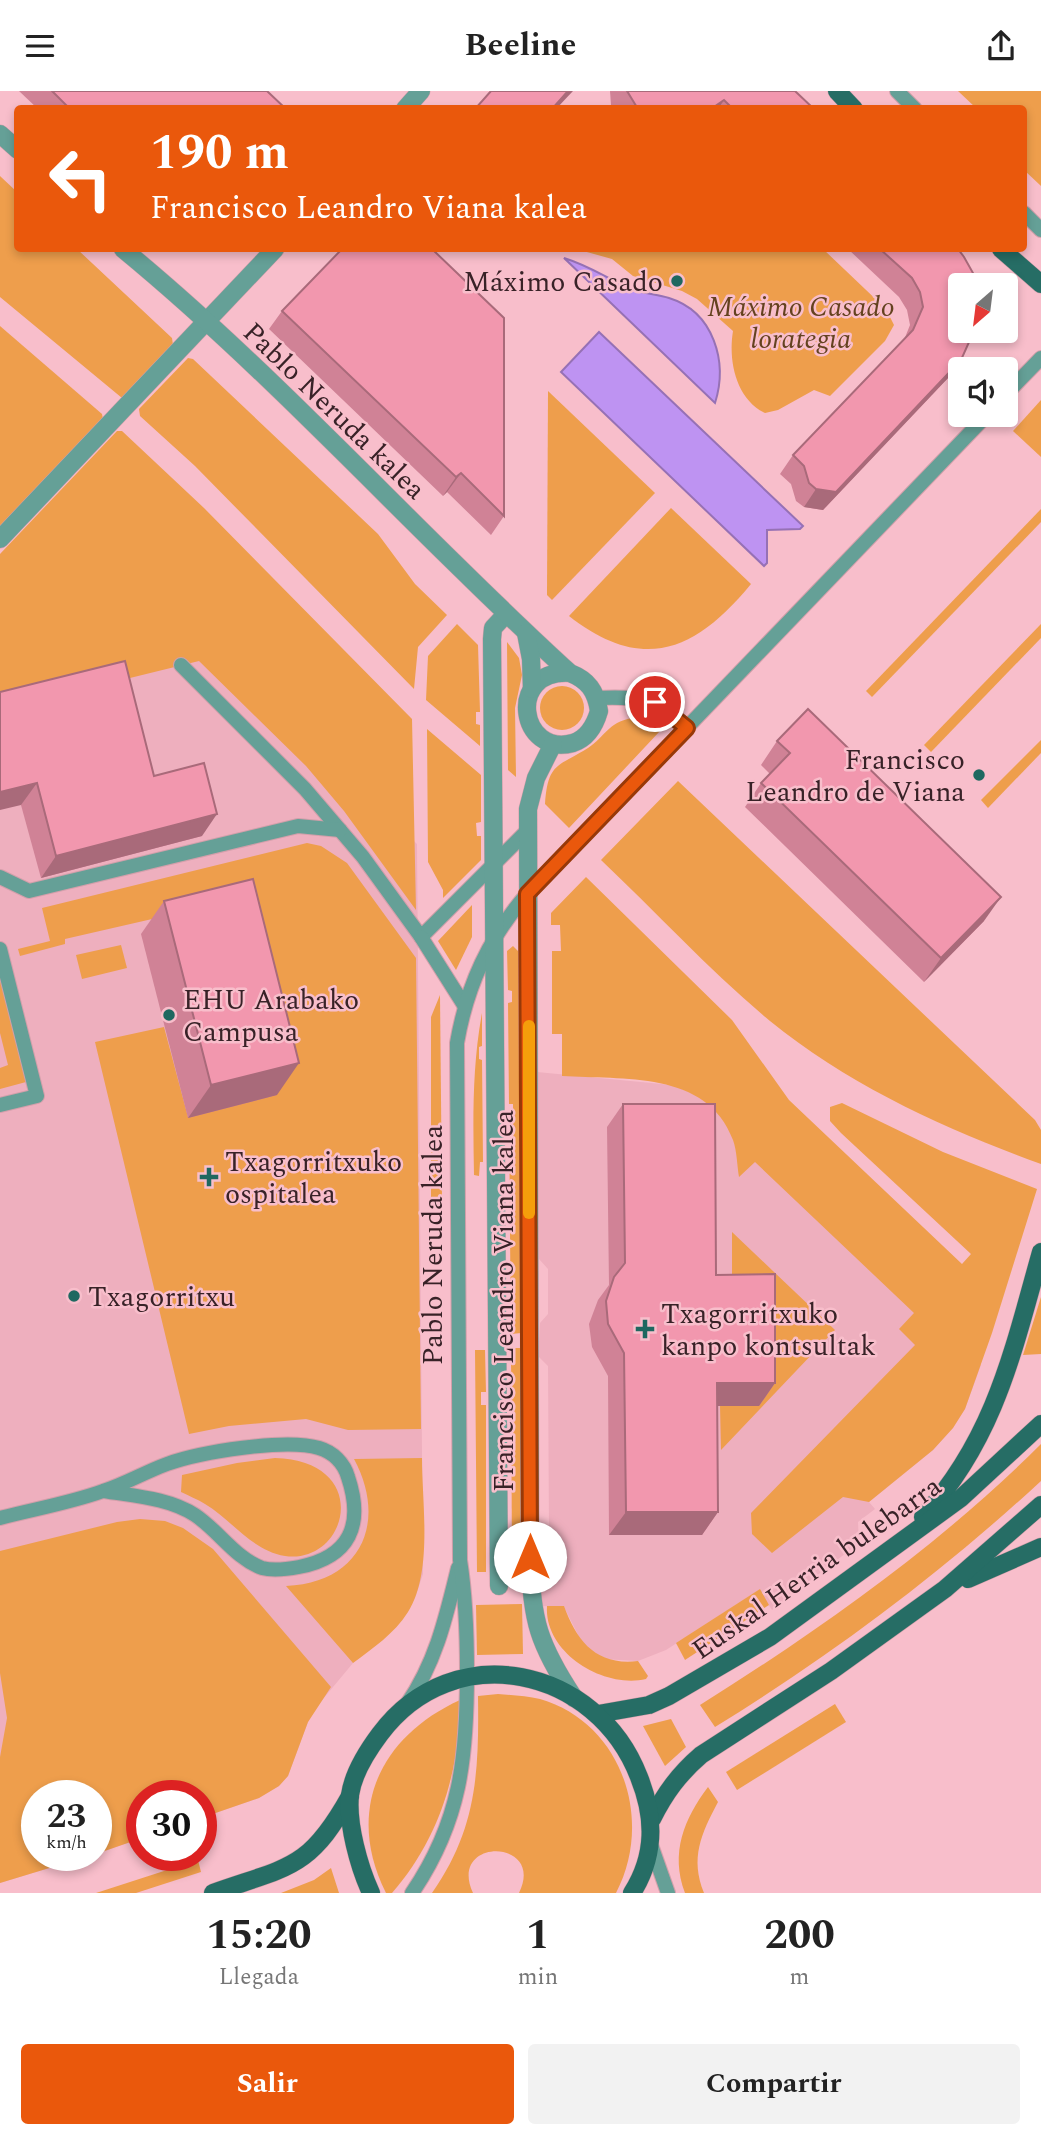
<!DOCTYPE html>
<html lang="es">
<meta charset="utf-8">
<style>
:root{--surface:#fff;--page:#f2f2f2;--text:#222;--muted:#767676;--accent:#ea580c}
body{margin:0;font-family:Spectral,serif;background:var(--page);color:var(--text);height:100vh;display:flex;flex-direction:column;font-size:26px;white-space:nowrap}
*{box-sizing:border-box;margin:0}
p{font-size:23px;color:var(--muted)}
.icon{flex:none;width:38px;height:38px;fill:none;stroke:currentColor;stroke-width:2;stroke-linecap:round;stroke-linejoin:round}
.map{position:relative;height:1802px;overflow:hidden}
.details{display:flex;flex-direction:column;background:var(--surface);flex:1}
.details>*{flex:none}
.guide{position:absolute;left:14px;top:14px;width:1013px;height:147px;border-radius:7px;box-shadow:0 4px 10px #0003;background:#ea580c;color:#fff;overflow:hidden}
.needle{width:46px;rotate:208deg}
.tools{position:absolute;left:948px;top:182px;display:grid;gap:14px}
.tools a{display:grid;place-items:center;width:70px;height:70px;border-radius:7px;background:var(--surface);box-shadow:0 4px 10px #0003;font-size:35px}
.speed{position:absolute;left:21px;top:1689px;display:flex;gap:14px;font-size:35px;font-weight:700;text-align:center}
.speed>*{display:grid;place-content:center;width:91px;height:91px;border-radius:50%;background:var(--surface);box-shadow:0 4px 10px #0003;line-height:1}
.speed small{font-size:18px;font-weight:400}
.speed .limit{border:10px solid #d22;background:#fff;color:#111}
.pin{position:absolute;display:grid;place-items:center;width:60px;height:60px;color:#fff;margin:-30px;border:4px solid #fff;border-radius:50%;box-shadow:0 2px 7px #0007}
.me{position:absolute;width:77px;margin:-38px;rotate:0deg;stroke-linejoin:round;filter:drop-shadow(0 0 5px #0008)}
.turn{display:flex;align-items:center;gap:24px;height:147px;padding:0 21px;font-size:32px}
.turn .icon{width:91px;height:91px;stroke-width:2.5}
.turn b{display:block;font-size:49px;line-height:60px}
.eta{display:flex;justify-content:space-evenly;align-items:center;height:119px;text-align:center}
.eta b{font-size:42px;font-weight:700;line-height:49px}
.action{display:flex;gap:14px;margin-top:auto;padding:14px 21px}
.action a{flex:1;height:80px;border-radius:7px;background:var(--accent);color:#fff;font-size:28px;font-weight:700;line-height:80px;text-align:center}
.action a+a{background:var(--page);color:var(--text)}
header{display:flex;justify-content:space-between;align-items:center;height:91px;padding:0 21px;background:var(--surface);font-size:32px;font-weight:700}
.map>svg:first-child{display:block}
.built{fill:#eeafbe}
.green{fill:#ee9e4c}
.water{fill:#be93f2;stroke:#9671b5;stroke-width:2}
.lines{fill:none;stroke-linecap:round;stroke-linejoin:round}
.service-casing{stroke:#d29faa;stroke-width:16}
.pedestrian-casing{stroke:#d29faa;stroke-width:19}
.minor-casing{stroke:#d29faa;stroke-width:19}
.primary-casing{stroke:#d29faa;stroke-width:19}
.service{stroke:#65a097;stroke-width:14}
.pedestrian{stroke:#65a097;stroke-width:18}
.minor{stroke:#65a097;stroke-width:18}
.primary{stroke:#266d65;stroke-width:18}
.wall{fill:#d08296}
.shaded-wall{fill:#a96a7a}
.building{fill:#f297ae;stroke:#a96a7a;stroke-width:2}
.route-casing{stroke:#983908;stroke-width:18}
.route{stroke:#ea580c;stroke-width:12}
.slow{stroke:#f59e0b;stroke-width:12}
.poi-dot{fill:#1f6860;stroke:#f8becb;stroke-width:2.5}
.labels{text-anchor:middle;stroke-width:5;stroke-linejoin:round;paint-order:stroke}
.poi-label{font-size:28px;fill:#382227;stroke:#f8becb;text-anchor:start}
.park-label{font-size:28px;font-style:italic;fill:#64421f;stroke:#f8becb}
.street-label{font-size:28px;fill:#382227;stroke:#f8becb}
</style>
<header><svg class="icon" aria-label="menu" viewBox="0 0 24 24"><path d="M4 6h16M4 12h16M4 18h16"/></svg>Beeline<svg class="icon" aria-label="share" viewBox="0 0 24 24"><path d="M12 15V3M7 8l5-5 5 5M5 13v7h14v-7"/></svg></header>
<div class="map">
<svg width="1041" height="1802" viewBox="0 0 1041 1802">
<rect width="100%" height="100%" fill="#f8becb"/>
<g class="built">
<path d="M69,425L417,753L423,1483L415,1507L397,1535L353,1572L318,1614L308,1631L288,1685L279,1695L259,1707L201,1727V1704H142V1747L96,1763V1704H37V1764H92L0,1792V497Z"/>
<path d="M537,981L672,994L728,1017L981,1274L965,1318L953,1337L933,1359L869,1411L875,1418L858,1431L859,1452L772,1519L759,1499L666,1559L638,1570L602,1568L582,1552L564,1516L542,1515L540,1449L549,1437L548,1275L539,1266V1251L540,1232L548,1223V1178L539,1168Z"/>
</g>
<g class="green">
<path d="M958,0H1041V95L1024,79V18L976,17Z"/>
<path d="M0,85L17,101L18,158H77L172,247L173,254L122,307L0,206Z"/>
<path d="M576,158H823L886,218L894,234L885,250L830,305L814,299L778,319L765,322C736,308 728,270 733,240L697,208L682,200L633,185L612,168Z"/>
<path d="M0,235L102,323L103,328L0,436Z"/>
<path d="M188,267L193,268L378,443L415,493L447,524L418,556L414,598L195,375L140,325L139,318Z"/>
<path d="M548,300L655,402L552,509L547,504Z"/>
<path d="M1041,309V366L1013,340Z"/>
<path d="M117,340H122L204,417L412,628L416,819L344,720L306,675L199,570L0,619V463Z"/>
<path d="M671,417L751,493C696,560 643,583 569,525Z"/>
<path d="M1041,418V431L872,606L866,600Z"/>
<path d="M457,533L478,554L480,621H476V633L480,634V655L426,609L428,565Z"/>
<path d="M1041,533V547L931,661L924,654Z"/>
<path d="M507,551L519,567L522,584L515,617L516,686L508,679Z"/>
<circle cx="562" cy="617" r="22"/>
<path d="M632,627L650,630L660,636V640L569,737L545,713C548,671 558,676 588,657C606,645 607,632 632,627Z"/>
<path d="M427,638L481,684V731L476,732L477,745H481V769L443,807V799L428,771Z"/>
<path d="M1041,649V662L988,717L981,709Z"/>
<path d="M678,690L1035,1029L1041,1039V1073C945,1038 850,995 770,930C710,880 657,822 601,769Z"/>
<path d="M307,752L321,755L347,772L416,867L421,1338L348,1339L306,1328L229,1335L189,1343L95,951L164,936L188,1026L187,820L65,848V853L20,865L18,858L50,850L42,817Z"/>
<path d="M586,786L732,929L789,1009L962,1173L971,1163L841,1042L830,1030V1016L842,1012L943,1061L1037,1098L992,1242L965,1318L953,1337L933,1359L869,1411L843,1406L772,1462L752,1443L751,1422L915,1254L899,1238L914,1222L755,1071L739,1086C737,1074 737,1060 733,1049C707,979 622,989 562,985V943H552V860H561L560,834H551V822Z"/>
<path d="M472,814V846L456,879L438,850Z"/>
<path d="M121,854L127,877L82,888L76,864Z"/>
<path d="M513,855L518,860L521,1242L511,1243L510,1142L514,1141V1128H510L509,1027L513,1026V1013H509L508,912L512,911V900L508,899L507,860Z"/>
<path d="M0,887L26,991L0,998V977L8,974L0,942Z"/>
<path d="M440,904L442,1110L431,1111V926Z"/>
<path d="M482,922V955L479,956V968L482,969L483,1071H480L479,1085L474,1084C473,1030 472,976 482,922Z"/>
<path d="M732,1141L835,1239L721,1359L720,1314L732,1207Z"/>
<path d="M1041,1206V1263L1023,1264Z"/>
<path d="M511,1257H521L522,1481L512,1480Z"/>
<path d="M475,1259H485L486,1301H481V1314H486V1481H477Z"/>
<path d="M1041,1353V1390C940,1483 832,1564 715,1636L700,1614C821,1538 940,1454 1041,1353Z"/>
<path d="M275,1367C374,1370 348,1474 285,1465C252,1460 232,1429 205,1413C197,1408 189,1405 181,1401L182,1384L237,1372Z"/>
<path d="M422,1367C422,1413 433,1481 408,1521C394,1543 373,1557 353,1572L286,1495C361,1492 388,1431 354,1368Z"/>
<path d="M140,1428L165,1430L183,1437L213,1458L331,1596L308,1631L288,1685L279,1695L259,1707L201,1727V1704H142V1747L96,1763V1704H37V1764H92L0,1792V1666L7,1627L0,1582V1460L117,1431Z"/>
<path d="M760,1498L769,1514L685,1569L676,1552Z"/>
<path d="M522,1513L523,1563L477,1564L476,1514Z"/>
<path d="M547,1515H564C577,1551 597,1575 638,1570L648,1585L646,1588C604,1598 544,1562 547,1515Z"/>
<path d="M498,1603C512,1604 527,1605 540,1608C623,1632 654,1730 616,1802H519C546,1747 447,1746 473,1802H432C477,1738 479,1681 478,1605Z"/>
<path d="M460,1609C460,1681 439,1748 392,1802H386C345,1720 379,1646 460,1609Z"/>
<path d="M835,1613L846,1631L737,1699L726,1681Z"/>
<path d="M671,1628L686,1656L665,1675L643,1635Z"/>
<path d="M708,1696L718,1711C701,1743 690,1767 704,1802H685C670,1762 684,1728 708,1696Z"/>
<path d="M198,1769L201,1781L136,1802H96Z"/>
<path d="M331,1777L339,1802H281L314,1789Z"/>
</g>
<g class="water">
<path d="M564,167C590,175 608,188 632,198C644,203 657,203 669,207C714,221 728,271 715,312Z"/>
<path d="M599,241L803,435L800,438L767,439V472L764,475L561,281Z"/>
</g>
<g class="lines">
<defs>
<g id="service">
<path d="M897,0L915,18"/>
<path d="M1024,122L1041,139"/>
<path d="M1006,303L1041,267"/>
<path d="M181,574L305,698L363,766L421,846L528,739"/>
<path d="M597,607C640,605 654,608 687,637"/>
<path d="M0,786L29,800L298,735L340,739"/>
<path d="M421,846L464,914"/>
<path d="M0,858L37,1005L0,1014"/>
<path d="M0,1427C34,1418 70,1412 103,1400C125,1393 145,1381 167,1373C200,1361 286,1347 319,1357C333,1361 344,1372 348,1386C364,1434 350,1466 299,1476C288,1478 273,1480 262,1477C235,1467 219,1440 195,1424C169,1407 134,1405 104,1400"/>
<path d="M407,1613C436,1571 446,1526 458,1477"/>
<path d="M651,1754L668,1802"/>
<path d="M412,1802C461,1730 467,1666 467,1582C467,1543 466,1507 460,1469L457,952C467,894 489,847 527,803L987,324"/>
</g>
<g id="pedestrian">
<path d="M405,18L421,0"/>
<path d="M0,448L275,158"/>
<path d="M499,1495L492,548L493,537L506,523"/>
</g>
<g id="minor">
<path d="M0,43L18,59"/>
<path d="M123,158C282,289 418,444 570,582C588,589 596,600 599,620C595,634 588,647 573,652C520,667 505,578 570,582"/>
<path d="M526,542L531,568L532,598"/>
<path d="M553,653L536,687L528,718L530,1466C531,1529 539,1554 574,1607"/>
</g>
<g id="primary">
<path d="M837,0L854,18"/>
<path d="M1001,158L1041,193"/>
<path d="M923,1426C995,1347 1013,1260 1041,1161"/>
<path d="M968,1488L1041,1456"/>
<path d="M598,1623L649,1614L669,1605L770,1546L961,1407L1041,1333"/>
<path d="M652,1728C665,1702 679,1683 701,1664L831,1580L945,1498L1041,1414"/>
<path d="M213,1802C289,1775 309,1779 350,1705"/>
<path d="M371,1802C359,1776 347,1733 350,1704C353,1683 368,1659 380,1643C454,1544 597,1576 639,1686C655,1726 656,1764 632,1802"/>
</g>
</defs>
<use href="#service" class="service-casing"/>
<use href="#pedestrian" class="pedestrian-casing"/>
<use href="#minor" class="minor-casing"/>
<use href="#primary" class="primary-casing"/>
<use href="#service" class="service"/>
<use href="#pedestrian" class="pedestrian"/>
<use href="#minor" class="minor"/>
<use href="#primary" class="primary"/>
</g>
<g class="wall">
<path d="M19,0H267L286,18H38Z"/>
<path d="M610,0H795L814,18H614L611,14Z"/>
<path d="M342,158L504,425L491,444L447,401L443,405L269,238L282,220Z"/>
<path d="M848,158H958L948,287L823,419L804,416L796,410L791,393L780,383L793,364L904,249L910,234L907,219L899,206Z"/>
<path d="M0,601L154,685L202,745L41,787L21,714Z"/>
<path d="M777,650L984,830L924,891L745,716L761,692L770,683L761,674Z"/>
<path d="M164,810L277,1004L188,1027L141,843Z"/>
<path d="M623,1013L775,1292L759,1315H717L718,1421L702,1444H609L608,1285L592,1256L589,1233L598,1209L609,1194L607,1036Z"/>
</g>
<g class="shaded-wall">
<path d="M568,0H573L556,18H552Z"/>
<path d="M724,9L718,18H711Z"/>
<path d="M961,269L948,287L823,419L804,416L816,398Z"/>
<path d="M461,382L447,401L443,405L456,386Z"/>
<path d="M37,692L21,714L0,719V701Z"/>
<path d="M217,723L202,745L41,787L56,765Z"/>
<path d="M1001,806L984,830L924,891L941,867Z"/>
<path d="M299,972L277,1004L188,1027L211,994Z"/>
<path d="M717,1292H775L759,1315H701Z"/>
<path d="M626,1421H718L702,1444H609Z"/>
</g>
<g class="building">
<path d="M52,0H267L286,18H70Z"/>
<path d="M491,0H568L552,18H475Z"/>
<path d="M627,0H795L814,18H733L724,9L711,18H638Z"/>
<path d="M342,158H432L504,227V425L461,382L456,386L282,220Z"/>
<path d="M880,158H958L964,166L973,182L975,194H961V240H974L961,269L836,401L816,398L809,392L804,375L793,364L913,239L923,216L920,201L912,187Z"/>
<path d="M125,570L154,685L204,672L217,723L56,765L37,692L0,701V601Z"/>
<path d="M808,618L1001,806L941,867L761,692L790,662L777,650Z"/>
<path d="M253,788L299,972L211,994L164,810Z"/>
<path d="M623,1013H715L716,1184L775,1183V1292H717L718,1421H626L624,1262L608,1233L606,1210L614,1186L625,1172Z"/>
</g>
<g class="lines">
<defs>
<path id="route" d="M530,1466L527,803L687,637L655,611"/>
</defs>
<use href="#route" class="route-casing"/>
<use href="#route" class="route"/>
<path class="slow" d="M529,935V1122"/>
</g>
<g class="poi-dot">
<circle cx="677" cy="190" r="7"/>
<circle cx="979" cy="684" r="7"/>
<circle cx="169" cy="924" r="7"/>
<path d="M205.5 1075.5h7v7h7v7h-7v7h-7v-7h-7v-7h7z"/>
<circle cx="74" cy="1205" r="7"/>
<path d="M641.5 1227.5h7v7h7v7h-7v7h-7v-7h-7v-7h7z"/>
</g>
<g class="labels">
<g class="poi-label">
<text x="663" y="200" text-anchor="end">Máximo Casado</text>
<text x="965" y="678" text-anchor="end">Francisco<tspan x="965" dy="32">Leandro de Viana</tspan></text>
<text x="183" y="918">EHU Arabako<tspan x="183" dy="32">Campusa</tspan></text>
<text x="225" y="1080">Txagorritxuko<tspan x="225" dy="32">ospitalea</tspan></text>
<text x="88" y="1215">Txagorritxu</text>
<text x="661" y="1232">Txagorritxuko<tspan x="661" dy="32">kanpo kontsultak</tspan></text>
</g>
<g class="park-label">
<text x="801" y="225">Máximo Casado<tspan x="801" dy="32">lorategia</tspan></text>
</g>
<g class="street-label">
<text transform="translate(335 319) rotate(44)" y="10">Pablo Neruda kalea</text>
<text transform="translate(432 1154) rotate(-90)" y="10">Pablo Neruda kalea</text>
<text transform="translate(503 1210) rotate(-90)" y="10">Francisco Leandro Viana kalea</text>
<text transform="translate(816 1476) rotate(-35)" y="10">Euskal Herria bulebarra</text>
</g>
</g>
</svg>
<div class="tools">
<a><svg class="needle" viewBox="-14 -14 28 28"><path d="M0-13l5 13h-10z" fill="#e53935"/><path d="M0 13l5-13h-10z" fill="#767676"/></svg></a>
<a><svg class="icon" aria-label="sound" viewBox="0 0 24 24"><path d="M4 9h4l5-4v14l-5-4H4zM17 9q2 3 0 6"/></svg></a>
</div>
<div class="speed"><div>23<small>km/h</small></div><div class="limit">30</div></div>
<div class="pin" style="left:655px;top:611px;background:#d93025"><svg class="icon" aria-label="arrive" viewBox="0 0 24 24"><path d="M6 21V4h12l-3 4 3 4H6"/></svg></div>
<svg class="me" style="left:530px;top:1466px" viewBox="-20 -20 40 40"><circle r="19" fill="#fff"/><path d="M0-13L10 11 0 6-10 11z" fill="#ea580c"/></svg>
<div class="guide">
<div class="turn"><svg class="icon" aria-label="left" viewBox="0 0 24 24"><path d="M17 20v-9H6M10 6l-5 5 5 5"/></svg><div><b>190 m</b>Francisco Leandro Viana kalea</div></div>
</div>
</div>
<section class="details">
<div class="eta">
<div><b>15:20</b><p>Llegada</p></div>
<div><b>1</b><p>min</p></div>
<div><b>200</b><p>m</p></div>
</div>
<div class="action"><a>Salir</a><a>Compartir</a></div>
</section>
